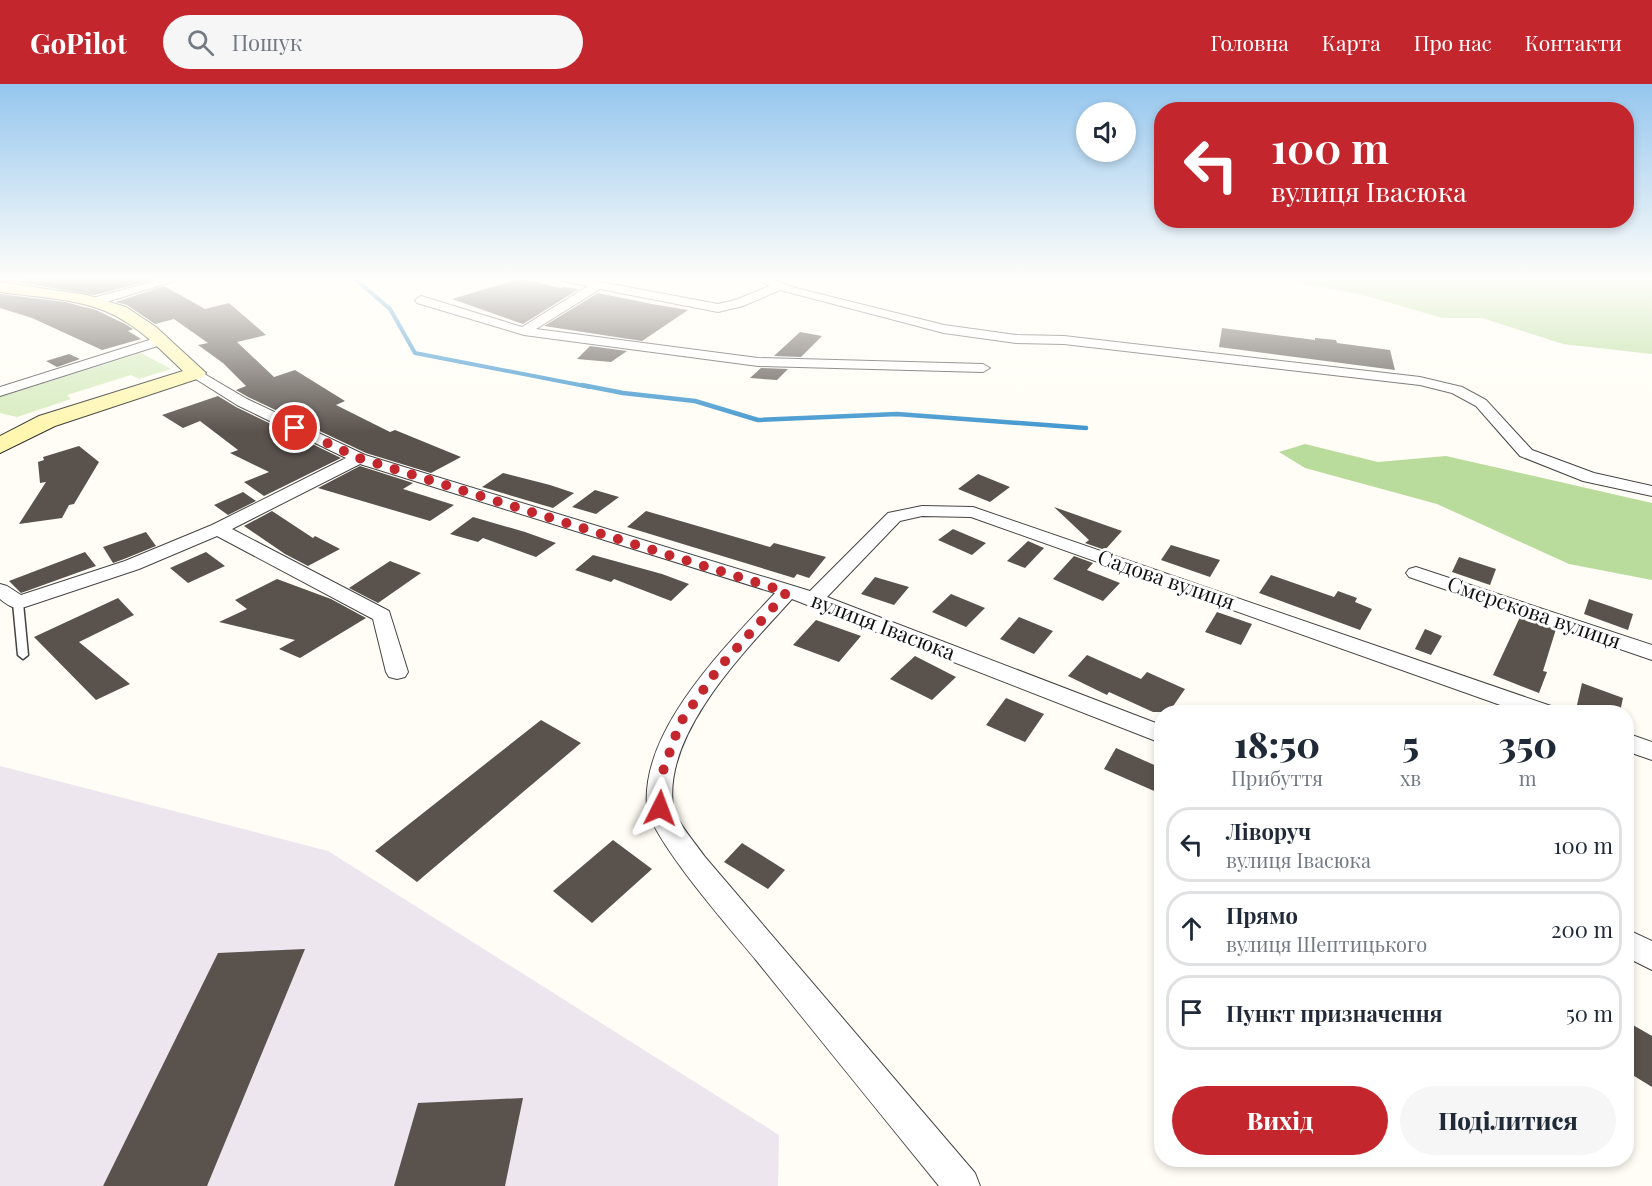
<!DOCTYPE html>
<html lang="uk">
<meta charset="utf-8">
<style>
:root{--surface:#fff;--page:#f6f6f7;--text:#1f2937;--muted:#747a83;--line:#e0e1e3;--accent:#c4262e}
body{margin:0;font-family:"Playfair Display",serif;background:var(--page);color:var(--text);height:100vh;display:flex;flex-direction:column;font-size:22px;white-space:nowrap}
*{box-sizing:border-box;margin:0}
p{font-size:20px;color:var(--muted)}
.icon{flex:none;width:33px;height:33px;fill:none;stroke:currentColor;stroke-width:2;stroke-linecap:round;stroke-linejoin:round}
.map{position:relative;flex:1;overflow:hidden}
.panel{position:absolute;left:1154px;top:621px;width:480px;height:462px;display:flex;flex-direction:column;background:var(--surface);border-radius:24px;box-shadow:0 3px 9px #0003}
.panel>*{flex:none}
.banner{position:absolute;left:1154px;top:18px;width:480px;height:126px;border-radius:24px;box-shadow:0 3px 9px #0003;background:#c4262e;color:#fff;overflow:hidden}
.buttons{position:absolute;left:1076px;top:18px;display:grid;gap:12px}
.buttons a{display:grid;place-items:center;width:60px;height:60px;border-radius:50%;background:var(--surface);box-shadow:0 3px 9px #0003;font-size:30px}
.pin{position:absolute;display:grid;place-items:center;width:51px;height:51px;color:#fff;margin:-26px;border:3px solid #fff;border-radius:50%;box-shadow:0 2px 6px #0007}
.me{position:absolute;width:66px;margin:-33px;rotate:3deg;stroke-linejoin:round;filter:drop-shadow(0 0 4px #0008)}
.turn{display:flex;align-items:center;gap:21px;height:126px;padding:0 18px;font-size:27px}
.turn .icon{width:78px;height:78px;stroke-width:2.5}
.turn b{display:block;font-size:42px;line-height:51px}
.eta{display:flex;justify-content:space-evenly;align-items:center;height:102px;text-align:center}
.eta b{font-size:36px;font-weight:800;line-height:42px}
.button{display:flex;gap:12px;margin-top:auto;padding:12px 18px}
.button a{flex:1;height:69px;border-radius:36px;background:var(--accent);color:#fff;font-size:24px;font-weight:800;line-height:69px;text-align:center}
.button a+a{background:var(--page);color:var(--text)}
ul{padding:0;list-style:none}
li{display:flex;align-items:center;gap:18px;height:75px;margin:0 12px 9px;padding:0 6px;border:3px solid var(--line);border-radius:24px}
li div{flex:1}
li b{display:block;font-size:22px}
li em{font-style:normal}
header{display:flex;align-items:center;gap:36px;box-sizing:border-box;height:84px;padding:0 30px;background:var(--accent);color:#fff}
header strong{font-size:28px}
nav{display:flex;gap:33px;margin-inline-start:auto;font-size:21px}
.search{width:420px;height:54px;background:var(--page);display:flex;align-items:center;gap:15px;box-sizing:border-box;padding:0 21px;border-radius:33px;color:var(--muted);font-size:22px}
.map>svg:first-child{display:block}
.industrial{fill:#eee6ef}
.green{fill:#d5ebbd}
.forest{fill:#b9dc9c}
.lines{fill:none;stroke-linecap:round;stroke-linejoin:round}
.stream-far1{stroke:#3f96cf;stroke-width:4}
.stream{stroke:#3f96cf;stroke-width:4.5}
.building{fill:#5a524d}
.lane-casing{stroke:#444;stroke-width:3}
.street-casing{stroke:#444;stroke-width:2}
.secondary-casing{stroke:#333;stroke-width:2}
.lane{fill:#fff;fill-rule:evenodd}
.street{fill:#fff;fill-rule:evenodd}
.secondary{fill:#fff6b0;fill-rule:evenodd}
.route{stroke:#c4262e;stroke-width:10;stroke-dasharray:0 18}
.labels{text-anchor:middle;stroke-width:6;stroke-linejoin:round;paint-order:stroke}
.street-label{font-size:21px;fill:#111;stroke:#fff}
</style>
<header>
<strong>GoPilot</strong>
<div class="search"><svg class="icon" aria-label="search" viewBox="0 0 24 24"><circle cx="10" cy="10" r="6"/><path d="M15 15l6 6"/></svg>Пошук</div>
<nav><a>Головна</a><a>Карта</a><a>Про нас</a><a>Контакти</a></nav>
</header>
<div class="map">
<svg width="1652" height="1102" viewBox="0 0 1652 1102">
<rect width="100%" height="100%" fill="#fffdf5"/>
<path class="industrial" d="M0,682L328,767L779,1051L778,1102H0Z"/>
<path class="green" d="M141,269L171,285L139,295L131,291L67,311L71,315L17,333L0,329V313Z"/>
<g class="forest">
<path d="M1275,194H1652V270L1563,260L1482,234H1442L1363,211Z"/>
<path d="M1305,360L1378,378L1446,372L1652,419V496L1569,480L1437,420L1305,384L1279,368Z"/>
</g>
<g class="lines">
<path class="stream-far1" d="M354,194L390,225L415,269L590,303"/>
<path class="stream" d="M582,301L623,309L695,317L758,336L897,330L1086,344"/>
</g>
<g class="building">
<path d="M28,194H148L152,196L95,211L16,198Z"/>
<path d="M522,194L560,204L564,203L579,205L523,240L452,215Z"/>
<path d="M164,202L205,225L229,219L266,251L237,258L274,293L295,286L345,317L336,321L390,348L395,346L461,373L431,389L366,369L248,313L236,306L246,302L223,279L198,261L208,259L174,235L155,240L127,221L116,218Z"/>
<path d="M598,209L652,220L688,226L642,257L544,242Z"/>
<path d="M0,210L65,218L96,226L125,240L133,245L128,247L141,255L102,266L32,234L0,224Z"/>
<path d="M1222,244L1315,256V254L1336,256L1337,259L1390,266L1395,286L1219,263Z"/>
<path d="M800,248L822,252L801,273L774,272Z"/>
<path d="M590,262L627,267L611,278L577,275Z"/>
<path d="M69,270L80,275L57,283L46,277Z"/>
<path d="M761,284L788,285L777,296L750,294Z"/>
<path d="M218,312L236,323L341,374L264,412L244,398L269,388L230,369L238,366L200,337L183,344L162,331Z"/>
<path d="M79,362L99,378L74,420L69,421L62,434L19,440L46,398L40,399L38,378L44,376L43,373Z"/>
<path d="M360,382L413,399L403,405L454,421L430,437L318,404Z"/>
<path d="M503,389L550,401L574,409L553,424L482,403Z"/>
<path d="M978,390L1010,403L990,418L958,405Z"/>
<path d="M595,406L619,413L596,430L572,423Z"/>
<path d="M243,408L256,417L228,431L214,421Z"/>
<path d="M1054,423L1122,447L1105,466L1085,459L1089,456Z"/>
<path d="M272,427L313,454L315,452L340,465L308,482L285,470L244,442Z"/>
<path d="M646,427L770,463L774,459L826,473L809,494L797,490L794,494L627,443Z"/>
<path d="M473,433L525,448L556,459L536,473L483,454L478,458L450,450Z"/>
<path d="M953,445L986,459L972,471L938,456Z"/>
<path d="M146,448L156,462L124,475L113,479L103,463Z"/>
<path d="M1028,457L1044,464L1025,484L1007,477Z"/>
<path d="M1171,461L1220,476L1210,493L1161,476Z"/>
<path d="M85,468L96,482L21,509L9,497Z"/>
<path d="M206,468L225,482L188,499L170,484Z"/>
<path d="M593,471L662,490L689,500L671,517L614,495L611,498L575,486Z"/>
<path d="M1074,472L1093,479L1087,486L1120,499L1103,517L1053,495Z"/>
<path d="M1459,473L1496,485L1490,501L1452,488Z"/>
<path d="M390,477L421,489L378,519L349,504Z"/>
<path d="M1271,491L1334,513L1338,507L1357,514L1355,518L1372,525L1360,546L1259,509Z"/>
<path d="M875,493L909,503L894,521L861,510Z"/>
<path d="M277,495L331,515L366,534L300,574L279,565L295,556L219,538L247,525L235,516Z"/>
<path d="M951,510L985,524L966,543L932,528Z"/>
<path d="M118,514L134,531L79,558L130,600L96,616L34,553Z"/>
<path d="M1589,515L1633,530L1628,546L1584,530Z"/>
<path d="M1217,528L1252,540L1241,561L1205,548Z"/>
<path d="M1019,533L1053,547L1034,570L1000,555Z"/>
<path d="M1520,533L1556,545L1543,587L1547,588L1539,609L1493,591Z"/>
<path d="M816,536L861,552L839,578L793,561Z"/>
<path d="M1425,545L1442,552L1431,571L1415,565Z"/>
<path d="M1087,571L1141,595L1147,588L1185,605L1169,628H1153L1109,608L1107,611L1068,592Z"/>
<path d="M915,572L956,593L932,616L890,595Z"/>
<path d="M1582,599L1623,614L1620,628H1596L1577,621Z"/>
<path d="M1006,614L1044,630L1025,658L986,641Z"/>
<path d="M541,636L581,659L417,798L375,767Z"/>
<path d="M1116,664L1161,684V710L1104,685Z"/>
<path d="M613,756L652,785L592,839L553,807Z"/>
<path d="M742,759L785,786L768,805L724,778Z"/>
<path d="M305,865L207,1102H103L218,869Z"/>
<path d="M1626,937L1652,952V1003L1626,987Z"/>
<path d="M523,1014L505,1102H394L418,1019Z"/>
</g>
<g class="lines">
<defs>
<path id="lane" d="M18,516L23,519L28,571L23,575L18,571L13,519Z"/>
<g id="street">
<path d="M166,194H184L97,221H89L87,218L89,215Z"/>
<path d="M556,194H579L718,220L735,216L770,202L753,194H769L792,203L944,241L1016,251L1064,252L1420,293L1462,303L1486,316L1532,366L1594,389L1652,402V412L1583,397L1520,372L1476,322L1452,309L1420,301L1064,260L1016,259L944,249L780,206L743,222L718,228L600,205L536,245L758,274L983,280L990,284L983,288L758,282L524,251L417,219L415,216L421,212L522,243L588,202L558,196Z"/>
<path d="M162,252L168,256L167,259L0,312V303Z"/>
<path d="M196,285L247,315L365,371L810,507L888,429L922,422L973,423L1551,622L1555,628H1520L971,433L922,432L900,437L827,513L1161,641V659L792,515C747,565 663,648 673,722C675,736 696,760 705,773L975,1089L980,1102H939C878,1027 817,952 756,876C733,848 650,754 647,722C641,645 727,561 775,509L360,380L232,445L389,527L408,588L405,593L397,595L389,593L386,588L373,535L217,452L139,485L25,523C14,526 9,522 0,515V500L7,502L21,511L125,477L212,441L346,374L237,321L191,292L189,289Z"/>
<path d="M1416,483L1652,561V576L1409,493L1406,489L1409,485Z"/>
<path d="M1626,649L1652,658V676L1626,667Z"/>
<path d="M1626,845L1652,857V886L1626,873Z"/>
</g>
<path id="secondary" d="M0,198L87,211L126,223L156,243L206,289L203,293L55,342L0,369V352L39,332L183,287C165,270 147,251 126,238C90,214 42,214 0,208Z"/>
</defs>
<use href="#lane" class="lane-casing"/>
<use href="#street" class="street-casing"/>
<use href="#secondary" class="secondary-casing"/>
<use href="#lane" class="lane"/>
<use href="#street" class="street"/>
<use href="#secondary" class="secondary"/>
</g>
<linearGradient id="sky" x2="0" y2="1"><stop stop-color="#95c6ee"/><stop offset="0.56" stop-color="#fffefa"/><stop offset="1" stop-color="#fffefa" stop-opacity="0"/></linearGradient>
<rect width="1652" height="348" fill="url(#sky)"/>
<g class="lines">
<path class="route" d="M295,344L359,374L787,508L718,585L680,639L662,690L660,724"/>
</g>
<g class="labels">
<g class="street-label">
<text transform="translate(1166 496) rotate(19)" y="7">Садова вулиця</text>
<text transform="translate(1534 529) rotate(19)" y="7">Смерекова вулиця</text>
<text transform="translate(883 543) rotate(21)" y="7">вулиця Івасюка</text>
</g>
</g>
</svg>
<div class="buttons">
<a><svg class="icon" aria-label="sound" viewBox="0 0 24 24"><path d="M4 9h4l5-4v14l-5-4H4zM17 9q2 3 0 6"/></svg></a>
</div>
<div class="pin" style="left:295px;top:344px;background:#d93025"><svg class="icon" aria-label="arrive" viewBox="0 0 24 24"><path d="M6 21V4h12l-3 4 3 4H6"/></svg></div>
<svg class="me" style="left:660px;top:724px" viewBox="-20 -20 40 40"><path d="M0-17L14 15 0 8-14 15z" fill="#c4262e" stroke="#fff" stroke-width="4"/></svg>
<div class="banner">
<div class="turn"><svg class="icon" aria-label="left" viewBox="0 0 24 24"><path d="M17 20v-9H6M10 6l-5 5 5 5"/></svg><div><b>100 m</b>вулиця Івасюка</div></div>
</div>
<section class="panel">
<div class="eta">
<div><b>18:50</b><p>Прибуття</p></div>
<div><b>5</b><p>хв</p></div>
<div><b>350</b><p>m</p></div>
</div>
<ul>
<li><svg class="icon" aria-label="left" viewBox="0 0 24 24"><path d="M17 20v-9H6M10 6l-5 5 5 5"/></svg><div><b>Ліворуч</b><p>вулиця Івасюка</p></div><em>100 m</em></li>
<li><svg class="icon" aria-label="ahead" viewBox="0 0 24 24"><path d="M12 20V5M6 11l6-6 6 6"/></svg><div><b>Прямо</b><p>вулиця Шептицького</p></div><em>200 m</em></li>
<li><svg class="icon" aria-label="arrive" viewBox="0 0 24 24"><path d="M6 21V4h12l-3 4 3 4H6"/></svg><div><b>Пункт призначення</b></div><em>50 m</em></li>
</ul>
<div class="button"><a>Вихід</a><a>Поділитися</a></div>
</section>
</div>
